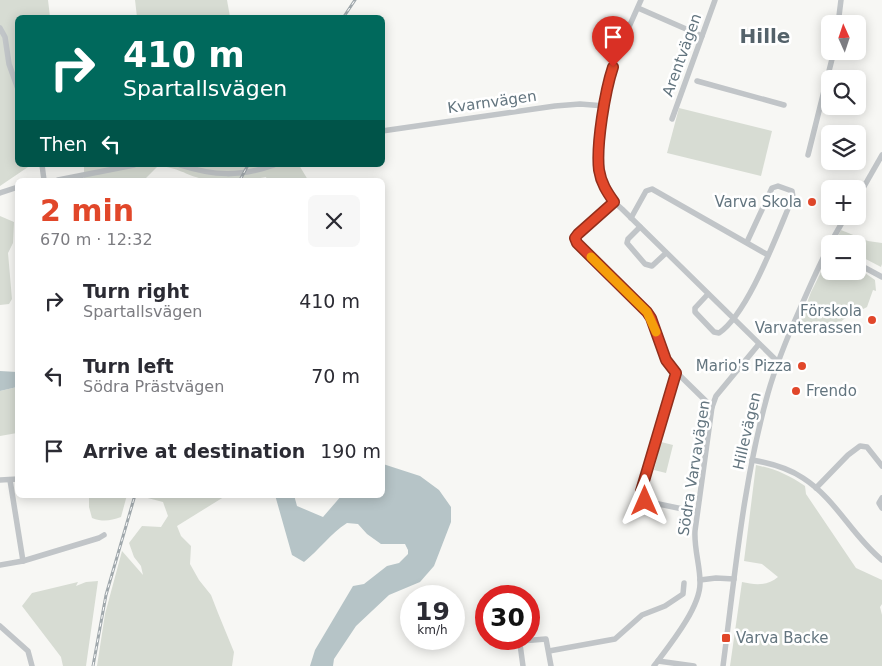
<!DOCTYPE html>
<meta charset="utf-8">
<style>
:root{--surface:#fff;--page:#f7f7f7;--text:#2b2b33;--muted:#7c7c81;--accent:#e1472a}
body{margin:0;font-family:"DejaVu Sans",sans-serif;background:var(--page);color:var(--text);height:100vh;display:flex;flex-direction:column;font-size:19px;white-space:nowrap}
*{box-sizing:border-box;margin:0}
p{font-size:16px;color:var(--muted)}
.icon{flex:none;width:28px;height:28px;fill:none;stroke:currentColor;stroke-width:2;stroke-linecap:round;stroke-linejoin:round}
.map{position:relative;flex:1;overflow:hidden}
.side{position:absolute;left:15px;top:178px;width:370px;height:320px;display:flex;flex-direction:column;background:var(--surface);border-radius:8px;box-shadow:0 2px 12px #0003}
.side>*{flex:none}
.guide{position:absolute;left:15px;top:15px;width:370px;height:152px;border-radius:8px;box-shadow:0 2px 12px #0003;background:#00695c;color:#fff;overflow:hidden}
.needle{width:32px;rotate:357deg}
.controls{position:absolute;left:821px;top:15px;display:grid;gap:10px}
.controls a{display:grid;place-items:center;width:45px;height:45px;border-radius:8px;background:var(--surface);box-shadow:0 2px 12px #0003;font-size:25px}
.speed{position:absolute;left:400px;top:585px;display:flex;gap:10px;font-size:25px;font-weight:700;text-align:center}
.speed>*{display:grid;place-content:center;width:65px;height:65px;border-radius:50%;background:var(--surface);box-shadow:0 2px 12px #0003;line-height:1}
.speed small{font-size:12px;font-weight:400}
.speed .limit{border:8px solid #d22;background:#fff;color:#111}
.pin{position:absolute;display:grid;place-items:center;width:42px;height:42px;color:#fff;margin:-51px -21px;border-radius:50% 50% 50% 0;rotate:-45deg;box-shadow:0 0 5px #0007}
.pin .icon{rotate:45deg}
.me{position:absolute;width:55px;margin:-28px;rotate:0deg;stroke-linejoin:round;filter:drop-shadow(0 0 4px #0008)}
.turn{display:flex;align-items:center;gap:18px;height:105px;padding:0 25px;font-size:22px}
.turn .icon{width:65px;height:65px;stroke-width:2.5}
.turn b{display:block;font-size:35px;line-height:42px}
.then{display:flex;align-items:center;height:48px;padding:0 25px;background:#0003;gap:10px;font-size:19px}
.round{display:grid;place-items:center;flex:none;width:52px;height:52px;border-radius:8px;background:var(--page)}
.summary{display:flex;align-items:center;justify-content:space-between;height:85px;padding:0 25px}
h1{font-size:30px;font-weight:600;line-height:38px;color:var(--accent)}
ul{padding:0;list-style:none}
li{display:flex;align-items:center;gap:15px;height:75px;padding:0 25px}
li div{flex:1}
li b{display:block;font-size:19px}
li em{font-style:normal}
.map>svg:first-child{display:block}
.green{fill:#d7dcd3}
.water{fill:#b6c4c7}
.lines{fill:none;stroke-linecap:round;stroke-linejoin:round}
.minor{stroke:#c1c5c8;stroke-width:5.5}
.rail-casing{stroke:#a0a8ac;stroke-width:3}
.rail{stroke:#fff;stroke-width:1;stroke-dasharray:4;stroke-linecap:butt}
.route-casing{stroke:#922e1b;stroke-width:12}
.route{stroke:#e1472a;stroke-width:9}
.slow{stroke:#f59e0b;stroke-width:9}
.poi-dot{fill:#e1472a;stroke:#fff;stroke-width:2}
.labels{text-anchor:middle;stroke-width:5;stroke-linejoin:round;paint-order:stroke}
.street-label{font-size:15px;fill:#63757f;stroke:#fff}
.poi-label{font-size:15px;fill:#63757f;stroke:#fff;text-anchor:end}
.district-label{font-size:20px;font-weight:bold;fill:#54626a;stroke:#fff}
</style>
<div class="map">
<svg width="882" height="666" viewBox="0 0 882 666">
<rect width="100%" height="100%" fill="#f7f7f4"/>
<g class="green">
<path d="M0,0H48L50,17L18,18V165H31L0,186Z"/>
<path d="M135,0H227L230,17H137Z"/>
<path d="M747,28L765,32L762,44L744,39Z"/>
<path d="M679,108L772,131L761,176L667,153Z"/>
<path d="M84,165H299L308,180H267L266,177C249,180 219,183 203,179C185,175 178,167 158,166L144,180H84Z"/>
<path d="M0,216L14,222L13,243L8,253L12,299L9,304L0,305Z"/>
<path d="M841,230L868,241L882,243V264L881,267L858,255V244H843L837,238Z"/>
<path d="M829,256L830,271H858V268L875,280L876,291L873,290L867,307L844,319L830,332L809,334L796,333L811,292Z"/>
<path d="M17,387V433L0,436V391Z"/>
<path d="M661,442L673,445L666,473L654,470Z"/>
<path d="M756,465C775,469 789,475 805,486L806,494L856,568L882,580V604L880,607L882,615V666H730L742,582C755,585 768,586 778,577L762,564L744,561Z"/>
<path d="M89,495H127L121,517C110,521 103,522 92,518L89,507Z"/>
<path d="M136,495H227L177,526L181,536L191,546L190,564L199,580L211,595L218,613L234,652L232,666H97L105,614L122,551L143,575L141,566L134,557L129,543L142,526L161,527L168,516L163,502Z"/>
<path d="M98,581L86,666H63L61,657L22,606L32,593L78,582L76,586L86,582Z"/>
</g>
<g class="water">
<path d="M0,371L17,372V387L0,391Z"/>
<path d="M383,464L420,476L439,490L451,507V522L434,566L420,582L389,595L356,626L334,659L333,666H310L315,650L353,586L364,584L387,566L399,563L408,554V550L405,544H381L367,534L358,524L347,523C330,534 319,550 304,562L292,555L275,495H294L297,506L323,517L342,495H382Z"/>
</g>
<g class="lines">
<g class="minor">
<path d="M641,0L617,54L609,79L599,148V170L603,184L614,202L622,209L778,362"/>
<path d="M638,8L702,36"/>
<path d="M838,24L841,0"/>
<path d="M0,28L5,37L9,64L18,89"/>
<path d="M697,81L784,105"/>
<path d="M672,119L715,0"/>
<path d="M382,131L555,106L580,104L605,106"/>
<path d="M808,155L834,51"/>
<path d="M42,165L44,180"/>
<path d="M180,165C214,176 240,177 274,165"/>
<path d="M58,180L134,165"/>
<path d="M0,193L18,187"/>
<path d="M858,197L882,155"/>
<path d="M614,202L578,234L575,241L647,313L651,318L668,364L712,407"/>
<path d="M631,218L646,191L652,189L768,255"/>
<path d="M640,227L628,239L627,243L645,264L652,266L666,253"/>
<path d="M858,264L882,277"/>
<path d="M708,294L695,308V312L714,332L719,333C749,313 778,231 793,197L792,191L778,186L772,188L747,242"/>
<path d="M676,373L641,494L643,499L649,502L697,512"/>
<path d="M752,460C770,463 788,468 803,478C836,499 852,536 882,560"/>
<path d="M0,480L18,479"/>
<path d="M10,480L23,561"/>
<path d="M816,488L848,455L860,446L867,447L882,466"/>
<path d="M882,498L879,503L882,508"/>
<path d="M0,565L23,561L99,538L104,535"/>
<path d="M700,580L716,578L734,579"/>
<path d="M0,626L28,651L32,666"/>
<path d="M549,651L615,639L642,615L665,606L683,594L684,583"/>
<path d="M658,661L694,666"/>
<path d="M523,666L520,644L521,641L546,639L551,666"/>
<path d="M654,666C669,646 701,607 700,582C700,565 694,549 695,531L712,407L716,396L759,344"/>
<path d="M723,666C735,575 743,482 768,393C776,365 787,338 799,311C813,279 827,247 846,216"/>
</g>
<defs>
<g id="rail">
<path d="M343,18L355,0"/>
<path d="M240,180L248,165"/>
<path d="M93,666L106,595L135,495"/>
</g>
</defs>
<use href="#rail" class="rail-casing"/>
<use href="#rail" class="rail"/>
</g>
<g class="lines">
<defs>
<path id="route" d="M613,67C605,91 596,145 599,170C601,183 607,192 614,202L578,234L575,238L577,243L647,312L651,318L666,360L676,373L641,491V497L645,501"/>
</defs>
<use href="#route" class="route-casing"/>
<use href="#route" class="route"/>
<path class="slow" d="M591,257L647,312L656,332"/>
</g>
<g class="poi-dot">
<circle cx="812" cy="202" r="5"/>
<circle cx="872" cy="320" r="5"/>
<circle cx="802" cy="366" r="5"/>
<circle cx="796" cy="391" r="5"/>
<rect x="721" y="633" width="10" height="10" rx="2.5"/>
</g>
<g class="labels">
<g class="street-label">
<text transform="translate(682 55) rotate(-70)" y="5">Arentvägen</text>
<text transform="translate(492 102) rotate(-8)" y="5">Kvarnvägen</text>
<text transform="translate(747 431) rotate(-77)" y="5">Hillevägen</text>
<text transform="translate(694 468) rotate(-81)" y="5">Södra Varvavägen</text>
</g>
<g class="poi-label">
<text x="802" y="207">Varva Skola</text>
<text x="862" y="316">Förskola<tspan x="862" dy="17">Varvaterassen</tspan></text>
<text x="792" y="371">Mario's Pizza</text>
<text x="806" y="396" text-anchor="start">Frendo</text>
<text x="736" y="643" text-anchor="start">Varva Backe</text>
</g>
<g class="district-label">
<text x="765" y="43">Hille</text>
</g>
</g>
</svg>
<div class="controls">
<a><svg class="needle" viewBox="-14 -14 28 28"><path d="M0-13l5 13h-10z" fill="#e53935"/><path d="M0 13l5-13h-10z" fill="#7c7c81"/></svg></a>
<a><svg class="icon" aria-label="search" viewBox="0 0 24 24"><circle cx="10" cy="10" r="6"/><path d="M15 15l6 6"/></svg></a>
<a><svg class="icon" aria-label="layers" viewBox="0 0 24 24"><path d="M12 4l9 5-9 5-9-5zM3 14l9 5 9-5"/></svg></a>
<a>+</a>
<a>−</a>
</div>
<div class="speed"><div>19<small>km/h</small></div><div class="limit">30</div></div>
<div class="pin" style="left:613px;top:67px;background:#d93025"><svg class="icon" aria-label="arrive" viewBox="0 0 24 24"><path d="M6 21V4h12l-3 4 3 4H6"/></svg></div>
<svg class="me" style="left:645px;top:501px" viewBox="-20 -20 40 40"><path d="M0-17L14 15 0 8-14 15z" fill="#e1472a" stroke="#fff" stroke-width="4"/></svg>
<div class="guide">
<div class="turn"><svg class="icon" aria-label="right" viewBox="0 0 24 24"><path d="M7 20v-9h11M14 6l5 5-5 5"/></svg><div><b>410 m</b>Spartallsvägen</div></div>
<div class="then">Then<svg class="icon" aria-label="left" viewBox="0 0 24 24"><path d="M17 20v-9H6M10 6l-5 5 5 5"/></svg></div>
</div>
<section class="side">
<div class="summary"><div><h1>2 min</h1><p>670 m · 12:32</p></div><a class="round"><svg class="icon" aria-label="close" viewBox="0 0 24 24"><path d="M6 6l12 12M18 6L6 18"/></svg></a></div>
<ul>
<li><svg class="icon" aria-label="right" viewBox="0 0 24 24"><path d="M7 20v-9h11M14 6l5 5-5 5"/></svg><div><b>Turn right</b><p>Spartallsvägen</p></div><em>410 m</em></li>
<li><svg class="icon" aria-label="left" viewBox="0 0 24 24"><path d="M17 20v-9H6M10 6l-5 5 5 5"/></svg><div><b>Turn left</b><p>Södra Prästvägen</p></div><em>70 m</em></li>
<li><svg class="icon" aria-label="arrive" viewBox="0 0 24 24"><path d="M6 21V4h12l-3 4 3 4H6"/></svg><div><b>Arrive at destination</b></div><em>190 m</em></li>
</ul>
</section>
</div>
